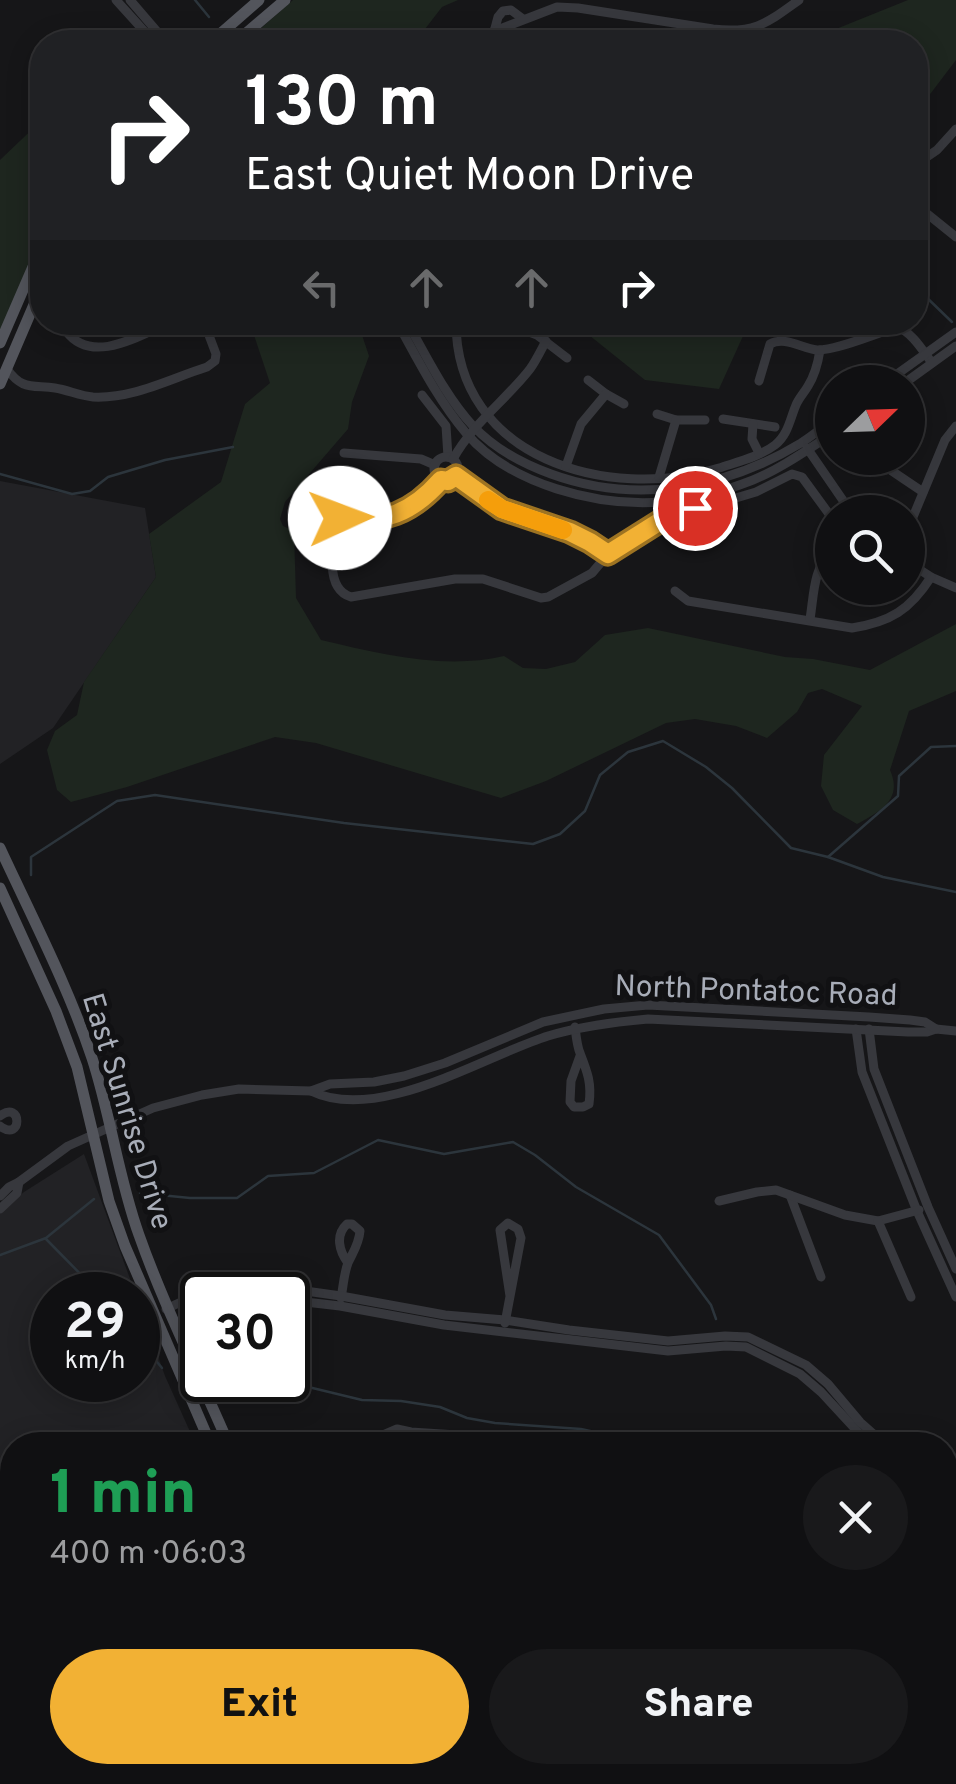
<!DOCTYPE html>
<meta charset="utf-8">
<style>
:root{--surface:#101012;--page:#19191b;--text:#f1f3f6;--muted:#9c9d9f;--line:#303032;--accent:#f2b134}
body{margin:0;font-family:Overpass,sans-serif;background:var(--page);color:var(--text);height:100vh;display:flex;flex-direction:column;font-size:38px;white-space:nowrap}
*{box-sizing:border-box;margin:0}
p{font-size:32px;color:var(--muted)}
.icon{flex:none;width:55px;height:55px;fill:none;stroke:currentColor;stroke-width:2;stroke-linecap:round;stroke-linejoin:round}
.map{position:relative;flex:1;overflow:hidden}
.panel{position:absolute;left:0px;top:1432px;width:958px;height:352px;display:flex;flex-direction:column;background:var(--surface);border-radius:40px 40px 0 0;box-shadow:0 5px 25px #0003,0 0 0 2px var(--line)}
.panel>*{flex:none}
.hud{position:absolute;left:30px;top:30px;width:898px;height:305px;border-radius:40px;box-shadow:0 5px 25px #0003,0 0 0 2px var(--line);background:#202124;color:#fff;overflow:hidden}
.needle{width:65px;rotate:67deg}
.tools{position:absolute;left:815px;top:365px;display:grid;gap:20px}
.tools a{display:grid;place-items:center;width:110px;height:110px;border-radius:50%;background:var(--surface);box-shadow:0 5px 25px #0003,0 0 0 2px var(--line);font-size:50px}
.speed{position:absolute;left:30px;top:1272px;display:flex;gap:20px;font-size:50px;font-weight:700;text-align:center}
.speed>*{display:grid;place-content:center;width:130px;height:130px;border-radius:50%;background:var(--surface);box-shadow:0 5px 25px #0003,0 0 0 2px var(--line);line-height:1}
.speed small{font-size:25px;font-weight:400}
.speed .limit{border:5px solid #111;border-radius:15px;background:#fff;color:#111}
.pin{position:absolute;display:grid;place-items:center;width:85px;height:85px;color:#fff;margin:-42px;border:5px solid #fff;border-radius:50%;box-shadow:0 2px 10px #0007}
.me{position:absolute;width:110px;margin:-55px;rotate:88deg;stroke-linejoin:round;filter:drop-shadow(0 0 8px #0008)}
.turn{display:flex;align-items:center;gap:35px;height:210px;padding:0 50px;font-size:45px}
.turn .icon{width:130px;height:130px;stroke-width:2.5}
.turn b{display:block;font-size:70px;line-height:85px}
.lanes{display:flex;align-items:center;height:95px;padding:0 50px;background:#0003;justify-content:center;gap:50px;direction:ltr}
.lanes .off{opacity:.35}
.round{display:grid;place-items:center;flex:none;width:105px;height:105px;border-radius:52px;background:var(--page)}
.overview{display:flex;align-items:center;justify-content:space-between;height:170px;padding:0 50px}
h1{font-size:60px;font-weight:800;line-height:75px;color:#1e9e55}
.primary-button{display:flex;gap:20px;margin-top:auto;padding:20px 50px}
.primary-button a{flex:1;height:115px;border-radius:60px;background:var(--accent);color:#111;font-size:40px;font-weight:800;line-height:115px;text-align:center}
.primary-button a+a{background:var(--page);color:var(--text)}
.map>svg:first-child{display:block}
.built{fill:#222225}
.green{fill:#1e261f}
.lines{fill:none;stroke-linecap:round;stroke-linejoin:round}
.stream{stroke:#2c353c;stroke-width:2.5}
.minor{stroke:#37383d;stroke-width:9}
.major{stroke:#53555c;stroke-width:11}
.route-casing{stroke:#9d7322;stroke-width:25}
.route{stroke:#f2b134;stroke-width:18}
.slow{stroke:#f59e0b;stroke-width:18}
.labels{text-anchor:middle;stroke-width:10;stroke-linejoin:round;paint-order:stroke}
.street-label{font-size:30px;fill:#a8adb8;stroke:#111113}
</style>
<div class="map">
<svg width="956" height="1784" viewBox="0 0 956 1784">
<rect width="100%" height="100%" fill="#161618"/>
<g class="built">
<path d="M0,481L145,508L156,577L53,728L0,764Z"/>
<path d="M84,1154L136,1295H52V1380H138V1299L165,1376L196,1445H12V1579L0,1576V1213L24,1192Z"/>
</g>
<g class="green">
<path d="M293,0H458L442,7L415,42H245Z"/>
<path d="M908,0H956V60L915,114V42H813L831,31Z"/>
<path d="M42,120V246L0,343V160Z"/>
<path d="M250,323H358L369,356L352,402L348,429L285,502L280,519L283,526L294,531L296,598L321,640C381,654 444,670 504,656L523,668L546,669L575,662L605,635L648,628L785,657L813,659L870,670L956,624V691L909,711L890,770C903,799 881,811 857,824L833,810L821,786L824,755L862,706L822,689L808,693L797,712L767,738L736,726L695,719L666,723L546,781L501,798L316,743L275,737L127,787L71,802L57,790L47,750L55,731L77,715L84,682L156,577L149,534L221,482L245,404L270,383Z"/>
<path d="M574,323H739L743,336L719,389L645,380Z"/>
</g>
<g class="lines">
<g class="stream">
<path d="M195,0L209,17"/>
<path d="M915,293L923,294L952,322"/>
<path d="M0,474L72,494L90,491L108,477L165,460L233,447"/>
<path d="M828,857L883,877L956,892"/>
<path d="M31,875V857L117,801L155,795L344,823L533,844L560,834L585,811L600,775L628,752L663,741L706,767L732,788L791,848L828,857L898,796L899,776L931,747L956,746"/>
<path d="M140,1193L190,1198H237L268,1176L314,1173L378,1140L444,1154L513,1142L535,1155L576,1187L659,1235L711,1305L716,1319"/>
<path d="M46,1239L101,1295"/>
<path d="M0,1255L46,1238L94,1199"/>
<path d="M138,1339L162,1368"/>
<path d="M251,1380L270,1387L296,1384L362,1400L401,1401L440,1407L467,1418L495,1423L581,1429L635,1441L671,1445"/>
<path d="M945,1569L956,1565"/>
</g>
<g class="minor">
<path d="M116,0L154,42"/>
<path d="M130,0L166,42"/>
<path d="M494,32L498,17L503,11L511,10L523,19"/>
<path d="M466,42L557,7L578,8L713,29C755,34 767,23 799,0"/>
<path d="M915,165L937,150L956,129"/>
<path d="M915,204L956,237"/>
<path d="M397,322C418,360 438,400 466,433C510,485 598,507 663,502C693,500 725,491 753,480C780,469 807,450 832,434"/>
<path d="M407,322C427,357 446,397 473,426C494,448 523,464 551,474C636,505 725,489 801,443C812,436 822,428 832,420"/>
<path d="M456,322C456,459 609,502 719,468C737,462 759,457 775,445C788,435 790,419 796,405C799,398 804,393 808,386C815,375 818,363 820,350"/>
<path d="M524,330L537,335L567,358"/>
<path d="M66,331C92,366 140,335 171,322"/>
<path d="M7,369C22,390 31,385 55,388C68,390 80,396 93,397C133,399 169,379 207,367L215,361L216,354L204,322"/>
<path d="M588,380L606,394L624,404"/>
<path d="M759,381L770,344C785,336 801,348 817,350C835,351 878,333 897,327C912,332 923,351 932,363"/>
<path d="M886,382L956,332"/>
<path d="M906,382L956,346"/>
<path d="M422,395L446,426L448,457"/>
<path d="M657,414L676,420H705"/>
<path d="M723,419L775,427"/>
<path d="M753,424L752,439L759,453"/>
<path d="M807,448L851,512"/>
<path d="M344,453L421,459L435,465"/>
<circle cx="446" cy="469" r="12"/>
<path d="M453,459C473,423 506,400 530,369C536,361 541,350 546,341"/>
<path d="M883,465L923,492"/>
<path d="M566,466L581,424L606,394"/>
<path d="M456,476L502,509L570,533L590,542L608,554"/>
<path d="M659,477L676,420"/>
<path d="M297,495C308,503 319,511 332,516C373,532 414,510 441,480"/>
<path d="M338,518C334,540 322,588 351,597L455,579H483L541,598L548,597L592,573L608,554L662,520L756,492L792,474L802,477L832,518"/>
<path d="M908,529L945,440L956,426"/>
<path d="M908,562L931,577L956,588"/>
<path d="M675,591L688,601L852,628C890,622 910,610 931,577"/>
<path d="M810,619C814,595 813,568 832,550"/>
<path d="M575,1027C576,1035 577,1046 580,1053C587,1071 592,1083 589,1104L583,1107H574L570,1102L571,1081L580,1056"/>
<path d="M856,1029L862,1072L917,1211L956,1297"/>
<path d="M869,1029L874,1069L928,1207L956,1269"/>
<path d="M311,1091C378,1124 484,1056 548,1036C581,1026 614,1022 648,1019L908,1032H927L936,1029L956,1031"/>
<path d="M0,1116C22,1099 23,1143 0,1126"/>
<path d="M19,1182L68,1146L153,1108L202,1095L239,1089L311,1091L330,1084L374,1082L404,1076L445,1063L543,1022L604,1009L648,1005L869,1017L910,1020L925,1022L936,1029"/>
<path d="M790,1195L821,1277"/>
<path d="M0,1196L9,1187L19,1182L17,1193L0,1209"/>
<path d="M719,1201L757,1192L776,1190L845,1215L878,1221L919,1210"/>
<path d="M878,1221L911,1297"/>
<path d="M196,1295H245"/>
<path d="M341,1298C343,1288 344,1273 348,1263C353,1252 359,1244 360,1231L352,1224H347C335,1235 339,1251 348,1263"/>
<path d="M288,1300L340,1306L444,1325L668,1351L726,1346L746,1347L800,1374L821,1392L870,1445"/>
<path d="M166,1309L196,1295L206,1286L221,1282H242L341,1296L445,1315L505,1320L569,1330L668,1341L725,1336L748,1337L806,1365L828,1384L860,1422L886,1445"/>
<path d="M505,1323L521,1238L518,1229L508,1223L500,1230L510,1296"/>
<path d="M249,1445H253"/>
<path d="M360,1445L397,1429L411,1432L457,1435L456,1445"/>
<path d="M945,1466L956,1469"/>
<path d="M945,1477L956,1479"/>
<path d="M945,1595L956,1618"/>
<path d="M945,1666L956,1665"/>
<path d="M0,1750L12,1749"/>
<path d="M38,1772L43,1784"/>
<path d="M145,1772L146,1784"/>
<path d="M241,1772L242,1784"/>
<path d="M602,1772L616,1778L630,1772"/>
<path d="M721,1772L726,1784"/>
<path d="M798,1772L804,1784"/>
</g>
<g class="major">
<path d="M211,42L259,0"/>
<path d="M236,42L285,0"/>
<path d="M0,343L42,246"/>
<path d="M0,384L42,286"/>
<path d="M0,848C32,917 68,986 92,1058C111,1116 118,1177 139,1235C164,1306 199,1375 229,1445"/>
<path d="M0,888L56,1011L77,1067L109,1201L125,1246L211,1445"/>
<path d="M358,1772L363,1784"/>
<path d="M376,1772L381,1784"/>
</g>
</g>
<g class="lines">
<defs>
<path id="route" d="M340,518C384,524 412,513 441,480L448,481L456,476L502,509L570,532L590,542L608,554L662,520L695,508"/>
</defs>
<use href="#route" class="route-casing"/>
<use href="#route" class="route"/>
<path class="slow" d="M488,500L502,509L563,530"/>
</g>
<g class="labels">
<g class="street-label">
<text transform="translate(756 990) rotate(2)" y="10">North Pontatoc Road</text>
<text transform="translate(128 1111) rotate(73)" y="10">East Sunrise Drive</text>
</g>
</g>
</svg>
<div class="tools">
<a><svg class="needle" viewBox="-14 -14 28 28"><path d="M0-13l5 13h-10z" fill="#e53935"/><path d="M0 13l5-13h-10z" fill="#9c9d9f"/></svg></a>
<a><svg class="icon" aria-label="search" viewBox="0 0 24 24"><circle cx="10" cy="10" r="6"/><path d="M15 15l6 6"/></svg></a>
</div>
<div class="speed"><div>29<small>km/h</small></div><div class="limit">30</div></div>
<div class="pin" style="left:695px;top:508px;background:#d93025"><svg class="icon" aria-label="arrive" viewBox="0 0 24 24"><path d="M6 21V4h12l-3 4 3 4H6"/></svg></div>
<svg class="me" style="left:340px;top:518px" viewBox="-20 -20 40 40"><circle r="19" fill="#fff"/><path d="M0-13L10 11 0 6-10 11z" fill="#f2b134"/></svg>
<div class="hud">
<div class="turn"><svg class="icon" aria-label="right" viewBox="0 0 24 24"><path d="M7 20v-9h11M14 6l5 5-5 5"/></svg><div><b>130 m</b>East Quiet Moon Drive</div></div>
<div class="lanes"><svg class="icon off" aria-label="left" viewBox="0 0 24 24"><path d="M17 20v-9H6M10 6l-5 5 5 5"/></svg><svg class="icon off" aria-label="ahead" viewBox="0 0 24 24"><path d="M12 20V5M6 11l6-6 6 6"/></svg><svg class="icon off" aria-label="ahead" viewBox="0 0 24 24"><path d="M12 20V5M6 11l6-6 6 6"/></svg><svg class="icon" aria-label="right" viewBox="0 0 24 24"><path d="M7 20v-9h11M14 6l5 5-5 5"/></svg></div>
</div>
<section class="panel">
<div class="overview"><div><h1>1 min</h1><p>400 m · 06:03</p></div><a class="round"><svg class="icon" aria-label="close" viewBox="0 0 24 24"><path d="M6 6l12 12M18 6L6 18"/></svg></a></div>
<div class="primary-button"><a>Exit</a><a>Share</a></div>
</section>
</div>
